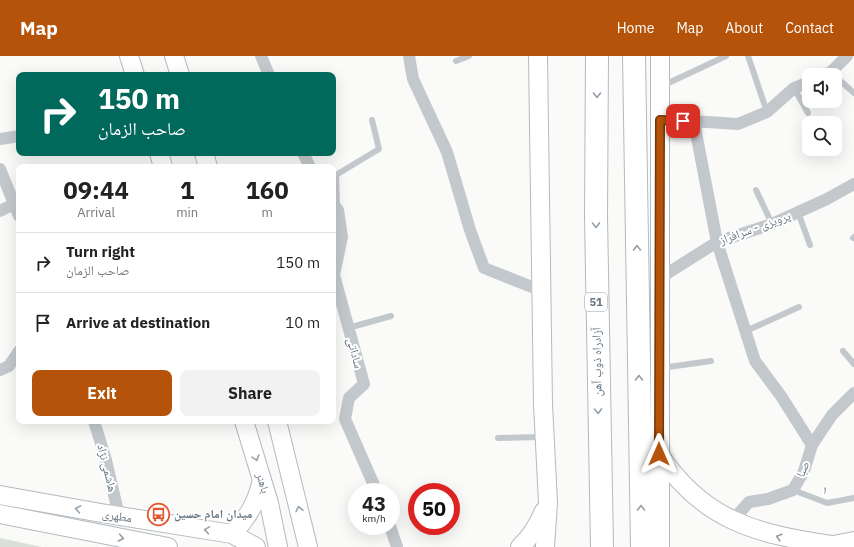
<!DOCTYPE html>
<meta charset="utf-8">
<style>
:root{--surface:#fff;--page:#f2f2f2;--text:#222;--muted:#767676;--line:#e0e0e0;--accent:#b45309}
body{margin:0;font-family:"IBM Plex Sans","Noto Naskh Arabic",sans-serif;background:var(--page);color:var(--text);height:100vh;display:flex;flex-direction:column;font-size:15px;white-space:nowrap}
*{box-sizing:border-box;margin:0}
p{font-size:13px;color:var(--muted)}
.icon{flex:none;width:22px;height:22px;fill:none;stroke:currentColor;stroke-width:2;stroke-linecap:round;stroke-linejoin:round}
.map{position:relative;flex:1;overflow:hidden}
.details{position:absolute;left:16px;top:108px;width:320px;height:260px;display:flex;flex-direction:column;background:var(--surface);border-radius:8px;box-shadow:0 4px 16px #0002}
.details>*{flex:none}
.guide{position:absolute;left:16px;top:16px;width:320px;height:84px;border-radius:8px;box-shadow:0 4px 16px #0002;background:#00695c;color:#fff;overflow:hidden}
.tools{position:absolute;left:802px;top:12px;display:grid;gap:8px}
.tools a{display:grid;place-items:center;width:40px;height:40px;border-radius:8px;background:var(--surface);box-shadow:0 4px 16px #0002;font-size:20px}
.speed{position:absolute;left:348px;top:427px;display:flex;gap:8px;font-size:20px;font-weight:700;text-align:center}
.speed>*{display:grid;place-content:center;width:52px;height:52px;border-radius:50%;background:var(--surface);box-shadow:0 4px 16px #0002;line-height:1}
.speed small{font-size:10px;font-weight:400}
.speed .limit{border:6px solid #d22;background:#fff;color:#111}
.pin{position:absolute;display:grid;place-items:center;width:34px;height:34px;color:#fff;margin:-17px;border-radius:8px;box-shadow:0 2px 6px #0006}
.me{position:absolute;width:44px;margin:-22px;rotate:0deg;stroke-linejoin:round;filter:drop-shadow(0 0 3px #0008)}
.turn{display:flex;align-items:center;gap:14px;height:84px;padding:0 16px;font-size:18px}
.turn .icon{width:52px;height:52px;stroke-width:2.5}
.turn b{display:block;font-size:28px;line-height:34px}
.eta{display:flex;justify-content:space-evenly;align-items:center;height:68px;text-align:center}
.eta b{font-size:24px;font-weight:700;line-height:28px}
.cta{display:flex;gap:8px;margin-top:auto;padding:8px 16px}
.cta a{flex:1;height:46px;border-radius:8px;background:var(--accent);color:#fff;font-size:16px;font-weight:700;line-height:46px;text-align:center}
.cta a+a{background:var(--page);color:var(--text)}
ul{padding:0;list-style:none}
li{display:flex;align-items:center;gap:12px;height:60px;padding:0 16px;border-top:1px solid var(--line)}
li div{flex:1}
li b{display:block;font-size:15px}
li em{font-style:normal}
header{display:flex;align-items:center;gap:24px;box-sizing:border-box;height:56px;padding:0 20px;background:var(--accent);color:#fff}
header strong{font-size:19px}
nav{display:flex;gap:22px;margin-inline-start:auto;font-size:14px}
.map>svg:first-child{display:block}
.green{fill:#dadfd7}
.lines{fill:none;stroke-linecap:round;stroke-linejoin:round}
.secondary-casing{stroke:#b3babf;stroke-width:20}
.highway-casing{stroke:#b4b9bd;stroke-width:24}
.lane{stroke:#c3c8cc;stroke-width:6}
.street{stroke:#c3c8cc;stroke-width:12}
.secondary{stroke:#fff;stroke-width:18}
.highway{stroke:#fff;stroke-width:22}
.oneway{stroke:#939fa8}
.route-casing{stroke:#753606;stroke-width:10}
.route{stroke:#b45309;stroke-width:7}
.labels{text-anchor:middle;stroke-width:4;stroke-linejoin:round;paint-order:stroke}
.shield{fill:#fff;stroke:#939fa8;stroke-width:1}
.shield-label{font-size:11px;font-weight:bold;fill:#657683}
.street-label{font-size:12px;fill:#657683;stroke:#fff}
.poi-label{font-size:12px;font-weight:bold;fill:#657683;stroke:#fff;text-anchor:start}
</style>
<header>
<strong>Map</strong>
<nav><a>Home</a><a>Map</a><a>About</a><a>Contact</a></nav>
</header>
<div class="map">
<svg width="854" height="491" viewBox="0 0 854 491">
<rect width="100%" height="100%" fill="#fafaf8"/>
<path class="green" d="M0,482L42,491H0Z"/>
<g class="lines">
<defs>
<g id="secondary">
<path d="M129,0L135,19"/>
<path d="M174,0L180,19"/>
<path d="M538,0L543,348L548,447L545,491"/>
<path d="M159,97L163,111"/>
<path d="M204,97L208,111"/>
<path d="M244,365L269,447L278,491"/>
<path d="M277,365L308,491"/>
<path d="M659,398C703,465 757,478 831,489"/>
<path d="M0,439L101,457L232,478L256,491"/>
<path d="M0,458L168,491"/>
<path d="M232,478C248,462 257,446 262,424"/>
<path d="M520,491C531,481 538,469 544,455"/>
<path d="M660,491V0"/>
<path d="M823,491L854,485"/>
</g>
<g id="highway">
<path d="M597,0L596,161L602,491"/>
<path d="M634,0L642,491"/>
</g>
</defs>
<use href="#secondary" class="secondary-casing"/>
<use href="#highway" class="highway-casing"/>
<g class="lane">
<path d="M748,0L767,56"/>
<path d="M456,5L469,0"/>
<path d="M835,20L854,37"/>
<path d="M662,30L726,0"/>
<path d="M794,32L808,57"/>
<path d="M756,134L772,168"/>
<path d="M337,150L336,119L379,93L372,64"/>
<path d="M798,156L810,189"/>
<path d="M853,182L854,181"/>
<path d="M348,272L391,260"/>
<path d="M746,275L799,251"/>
<path d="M843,295L854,308"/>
<path d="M661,312L711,305"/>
<path d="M498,382L543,381"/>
<path d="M793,434L827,447L854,442"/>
</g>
<g class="street">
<path d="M261,0L269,19"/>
<path d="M409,0L413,23L447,96L470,174L484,212L542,235"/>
<path d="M823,19L831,16L847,0"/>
<path d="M660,63L738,68L767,56L794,32L809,26"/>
<path d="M694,66L717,186L755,305L781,340L812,389"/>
<path d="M0,83L19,80"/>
<path d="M303,97L310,111"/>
<path d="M0,113L19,160"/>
<path d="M333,148L338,154L342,181L334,219L364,328L349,342L345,363L377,436"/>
<path d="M0,155L14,148"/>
<path d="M660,222L717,186L772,168L827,143L854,128"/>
<path d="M0,314L9,310L19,295"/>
<path d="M94,365L106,404L119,460"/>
<path d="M733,464L749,446L768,443L793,434L804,415L812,389L832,359L854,337"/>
<path d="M390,470L397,491"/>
</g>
<use href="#secondary" class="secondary"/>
<use href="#highway" class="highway"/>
</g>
<defs><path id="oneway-chevron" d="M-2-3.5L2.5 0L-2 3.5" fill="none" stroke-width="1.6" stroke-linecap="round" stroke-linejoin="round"/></defs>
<g class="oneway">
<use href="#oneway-chevron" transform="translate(597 39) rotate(91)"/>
<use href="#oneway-chevron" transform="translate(596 169) rotate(89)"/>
<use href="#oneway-chevron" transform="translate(637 192) rotate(-91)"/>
<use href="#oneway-chevron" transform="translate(639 322) rotate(-91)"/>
<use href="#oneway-chevron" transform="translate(598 355) rotate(89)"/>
<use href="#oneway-chevron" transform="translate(256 402) rotate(73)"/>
<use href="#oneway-chevron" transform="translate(641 452) rotate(-91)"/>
<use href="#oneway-chevron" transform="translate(78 453) rotate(-170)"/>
<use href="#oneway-chevron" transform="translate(299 453) rotate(-103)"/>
<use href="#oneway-chevron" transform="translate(207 474) rotate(-171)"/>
<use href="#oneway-chevron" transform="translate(779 481) rotate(-163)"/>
<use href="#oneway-chevron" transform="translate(121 482) rotate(11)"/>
</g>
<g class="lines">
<defs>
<path id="route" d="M659,398L660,64L683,65"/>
</defs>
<use href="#route" class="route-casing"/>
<use href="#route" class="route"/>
</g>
<defs>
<symbol id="bus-ring" viewBox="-11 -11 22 22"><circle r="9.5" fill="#fff" stroke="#e4572e" stroke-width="1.5"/><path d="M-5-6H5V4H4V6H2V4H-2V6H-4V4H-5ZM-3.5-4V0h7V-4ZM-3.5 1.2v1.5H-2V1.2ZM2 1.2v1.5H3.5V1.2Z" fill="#e4572e"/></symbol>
</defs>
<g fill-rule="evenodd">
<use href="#bus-ring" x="146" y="446" width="25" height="25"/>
</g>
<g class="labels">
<rect class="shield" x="585" y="237" width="22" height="18" rx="3"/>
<g class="shield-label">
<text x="596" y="250">51</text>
</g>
<g class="street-label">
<text transform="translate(755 172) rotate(-20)" y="4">پرویزی - سرافراز</text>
<text transform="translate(355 297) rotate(75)" y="4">ساداتی</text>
<text transform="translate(597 306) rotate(-91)" y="4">آزادراه ذوب آهن</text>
<text transform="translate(107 412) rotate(76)" y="4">هاشمی نژاد</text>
<text transform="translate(803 413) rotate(-67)" y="4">صبا</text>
<text transform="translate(263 427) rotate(73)" y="4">باهنر</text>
<text transform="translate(825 434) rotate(14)" y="4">۱</text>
<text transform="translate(117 460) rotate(9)" y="4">مطهری</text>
</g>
<g class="poi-label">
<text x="174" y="462">میدان امام حسین</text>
</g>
</g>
</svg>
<div class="tools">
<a><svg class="icon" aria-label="sound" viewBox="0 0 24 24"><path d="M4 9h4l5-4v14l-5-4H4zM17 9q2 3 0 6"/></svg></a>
<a><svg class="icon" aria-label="search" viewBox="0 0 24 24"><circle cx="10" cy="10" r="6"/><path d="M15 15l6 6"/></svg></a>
</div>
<div class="speed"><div>43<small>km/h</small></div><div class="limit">50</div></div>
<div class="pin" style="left:683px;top:65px;background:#d93025"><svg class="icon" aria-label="arrive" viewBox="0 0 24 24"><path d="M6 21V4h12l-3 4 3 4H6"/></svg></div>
<svg class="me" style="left:659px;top:398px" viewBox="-20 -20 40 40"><path d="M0-17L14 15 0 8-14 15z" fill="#b45309" stroke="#fff" stroke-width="4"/></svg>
<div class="guide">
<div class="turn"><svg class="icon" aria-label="right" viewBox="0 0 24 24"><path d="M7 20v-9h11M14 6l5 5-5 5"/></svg><div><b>150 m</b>صاحب الزمان</div></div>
</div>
<section class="details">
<div class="eta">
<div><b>09:44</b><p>Arrival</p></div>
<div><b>1</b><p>min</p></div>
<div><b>160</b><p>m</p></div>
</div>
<ul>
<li><svg class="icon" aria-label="right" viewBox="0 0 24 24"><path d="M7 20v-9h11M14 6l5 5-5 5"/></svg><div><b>Turn right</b><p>صاحب الزمان</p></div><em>150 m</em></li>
<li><svg class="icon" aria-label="arrive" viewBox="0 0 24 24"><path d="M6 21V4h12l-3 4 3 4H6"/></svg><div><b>Arrive at destination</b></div><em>10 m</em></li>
</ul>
<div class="cta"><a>Exit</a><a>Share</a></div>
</section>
</div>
